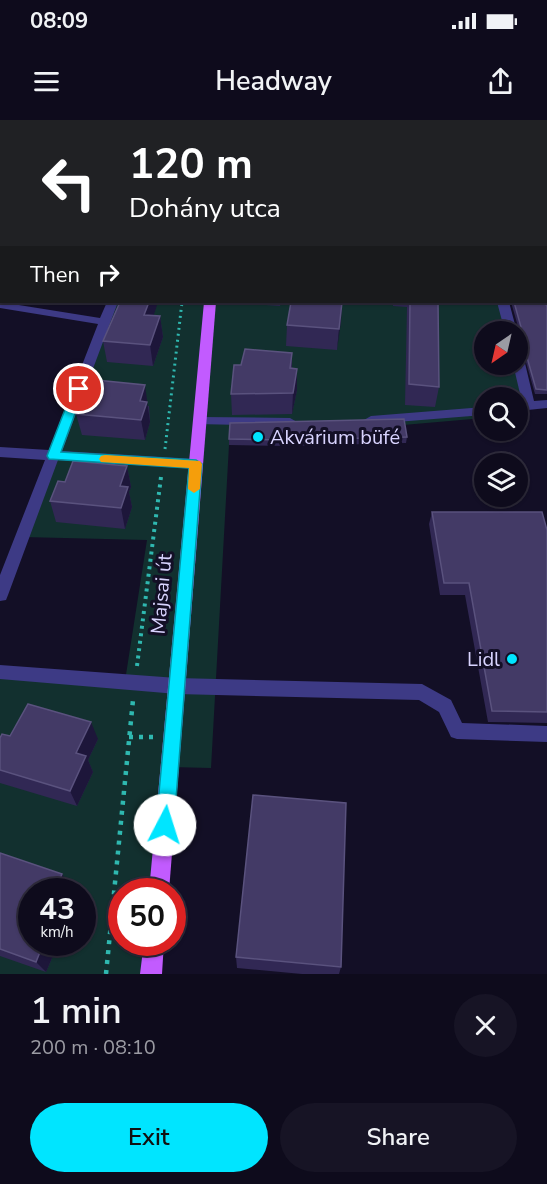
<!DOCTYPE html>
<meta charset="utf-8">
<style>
:root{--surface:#0e0b1c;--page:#171425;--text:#f1f3f6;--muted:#9b9ba3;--line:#2e2b3b;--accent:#00e5ff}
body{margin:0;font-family:"Nunito Sans",sans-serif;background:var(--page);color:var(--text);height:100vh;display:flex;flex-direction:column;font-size:22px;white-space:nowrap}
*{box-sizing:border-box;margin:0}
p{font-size:20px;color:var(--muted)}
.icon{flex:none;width:33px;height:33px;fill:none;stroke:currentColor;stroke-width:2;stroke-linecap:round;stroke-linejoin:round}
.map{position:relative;height:854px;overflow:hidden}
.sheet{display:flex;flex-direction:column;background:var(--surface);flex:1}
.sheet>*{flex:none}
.hud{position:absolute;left:0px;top:0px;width:548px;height:183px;box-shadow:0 2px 4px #0004,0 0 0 2px var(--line);background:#202124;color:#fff;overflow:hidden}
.needle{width:39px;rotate:214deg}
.controls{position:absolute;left:474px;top:201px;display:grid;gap:12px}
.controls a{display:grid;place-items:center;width:54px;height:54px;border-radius:50%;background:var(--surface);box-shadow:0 2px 4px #0004,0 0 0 2px var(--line);font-size:30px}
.speed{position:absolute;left:18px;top:758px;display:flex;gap:12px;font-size:30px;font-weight:700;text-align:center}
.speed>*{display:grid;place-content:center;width:78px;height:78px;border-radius:50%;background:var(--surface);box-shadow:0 2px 4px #0004,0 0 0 2px var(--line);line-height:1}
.speed small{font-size:15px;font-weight:400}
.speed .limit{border:9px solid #d22;background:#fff;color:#111}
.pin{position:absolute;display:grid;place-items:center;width:51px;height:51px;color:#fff;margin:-26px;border:3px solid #fff;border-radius:50%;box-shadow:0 2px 6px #0007}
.me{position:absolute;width:66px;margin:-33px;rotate:5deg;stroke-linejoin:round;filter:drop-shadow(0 0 4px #0008)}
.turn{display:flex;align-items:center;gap:21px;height:126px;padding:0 30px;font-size:27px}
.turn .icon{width:78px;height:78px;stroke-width:2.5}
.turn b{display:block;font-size:42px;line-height:51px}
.then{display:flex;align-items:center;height:57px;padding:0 30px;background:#0003;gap:12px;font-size:22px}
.round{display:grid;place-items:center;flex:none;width:63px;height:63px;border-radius:32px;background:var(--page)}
.summary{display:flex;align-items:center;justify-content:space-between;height:102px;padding:0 30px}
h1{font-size:36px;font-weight:600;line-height:45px}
.primary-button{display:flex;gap:12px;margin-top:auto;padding:12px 30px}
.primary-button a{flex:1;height:69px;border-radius:36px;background:var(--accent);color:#111;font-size:24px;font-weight:600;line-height:69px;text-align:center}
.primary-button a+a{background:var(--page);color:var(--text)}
.status{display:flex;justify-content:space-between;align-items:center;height:42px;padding:0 30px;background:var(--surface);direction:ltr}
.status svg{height:16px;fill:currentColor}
header{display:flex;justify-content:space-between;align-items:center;height:78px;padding:0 30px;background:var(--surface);font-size:27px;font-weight:600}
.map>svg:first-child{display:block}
.green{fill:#12302f;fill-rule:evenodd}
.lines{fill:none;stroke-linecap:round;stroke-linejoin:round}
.path-far2{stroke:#2fb8b0;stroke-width:3;stroke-dasharray:2 4;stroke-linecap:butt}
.path-far1{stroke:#2fb8b0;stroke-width:4;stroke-dasharray:3 4.5;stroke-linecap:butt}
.path{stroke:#2fb8b0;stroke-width:4.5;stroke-dasharray:4 6;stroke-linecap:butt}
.minor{fill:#3d3a85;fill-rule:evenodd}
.major{fill:#c25bff;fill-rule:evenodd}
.wall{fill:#312854}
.shaded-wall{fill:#1d163a}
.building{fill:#433a66;stroke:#5a527e;stroke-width:1.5}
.route{fill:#00e5ff;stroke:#0095a6;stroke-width:1.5}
.slow{fill:#f59e0b}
.poi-dot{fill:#00e5ff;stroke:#130f26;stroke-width:2}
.labels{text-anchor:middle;stroke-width:6;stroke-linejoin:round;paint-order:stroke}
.poi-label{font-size:20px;fill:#d9d4ff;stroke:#130f26;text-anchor:start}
.street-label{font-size:20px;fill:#d9d4ff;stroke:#130f26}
</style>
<div class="status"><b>08:09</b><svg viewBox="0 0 49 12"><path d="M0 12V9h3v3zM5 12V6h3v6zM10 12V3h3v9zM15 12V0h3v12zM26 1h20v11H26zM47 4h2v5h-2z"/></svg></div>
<header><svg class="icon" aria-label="menu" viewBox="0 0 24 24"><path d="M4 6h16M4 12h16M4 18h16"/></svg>Headway<svg class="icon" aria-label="share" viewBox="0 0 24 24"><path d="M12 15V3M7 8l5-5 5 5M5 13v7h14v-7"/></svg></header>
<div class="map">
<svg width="547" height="854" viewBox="0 0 547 854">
<rect width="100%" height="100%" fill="#130f26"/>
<path class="green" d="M112,182H209L184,469L211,182H500L508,211L484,212V244L516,245L528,293L518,294V278H484V298L403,305L406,323L229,325L211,648L171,647L158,771H122V822H153L150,854H0V553L125,561L147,420L23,417ZM32,771H82V822H32Z"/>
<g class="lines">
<path class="path-far2" d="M165,329L182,182"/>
<path class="path-far1" d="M137,546L161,357"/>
<g class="path">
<path d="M129,617H154"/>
<path d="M106,854L133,580"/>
</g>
<g class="minor">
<path d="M24,0H32L23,2Z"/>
<path d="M176,0H184L175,2Z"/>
<path d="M2,37V45L0,46V38Z"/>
<path d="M0,182L100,198L107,182H118L62,331L196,339L203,344L196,349L58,340L8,475L6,480L0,481V455L45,340L0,337V327L49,330L98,204L0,188Z"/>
<path d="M497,182H509L517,212H505Z"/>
<path d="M518,235L524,239L534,281L547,280V288L518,291V283L522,282L513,244H518Z"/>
<path d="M484,287V295L371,304L364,300L371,296Z"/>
<path d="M200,297L290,298L297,302L290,306L195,304L193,301L195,298Z"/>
<path d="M0,545L177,558L422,564L451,580L462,603L547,606V622L457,619L451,617L439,592L419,580L177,574L0,559Z"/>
</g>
<g class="major">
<path d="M310,0H318L309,2Z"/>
<path d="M204,182H216L169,771H149Z"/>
<path d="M144,822H164L162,854H140Z"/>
</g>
</g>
<g class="wall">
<path d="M236,182H281L280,186L237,183Z"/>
<path d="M342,182L337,230L286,226L287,205Z"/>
<path d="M393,182H438L439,267L435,287L405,285L407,187L393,186Z"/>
<path d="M511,182H545L547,187V274H535L518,214L519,210Z"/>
<path d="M154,195L160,196L163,217L153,246L107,242L103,221Z"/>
<path d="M292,233V248L297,249V270L292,294L232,295L231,274L241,245Z"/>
<path d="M149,286L150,302L145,320L82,315L76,294Z"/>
<path d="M407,317L406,323L287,326L229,325V319Z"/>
<path d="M127,346L131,367L129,372L132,387L125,409L56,402L50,381L65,362Z"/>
<path d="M432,392L547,410V603L488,602L465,475H440L429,404Z"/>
<path d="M10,616L98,619L88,640L93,652L77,686L0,663V618Z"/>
<path d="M0,733L71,767L69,771H32V822H59L46,852L0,836Z"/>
<path d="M236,837L341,847L339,854H302L237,848Z"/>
</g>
<g class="shaded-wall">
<path d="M149,182H158L147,216L144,195Z"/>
<path d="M342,182L341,202L337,230L339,209Z"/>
<path d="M160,196L163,217L153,246L150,225Z"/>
<path d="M297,249V270L292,294L293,273Z"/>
<path d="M145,265L150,302L145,320L141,300L140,281Z"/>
<path d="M127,346L131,367L129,372L132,387L125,409L121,388L120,366Z"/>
<path d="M91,602L98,619L88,640L93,652L77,686L70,671L76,633Z"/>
<path d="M62,754L71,767L69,771H55Z"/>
<path d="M44,822H59L46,852L36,842Z"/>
</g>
<g class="building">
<path d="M120,182H149L144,195L160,196L150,225L103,221Z"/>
<path d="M291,182H342L339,209L287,205Z"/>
<path d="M410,182H438L439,267L409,264Z"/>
<path d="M514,182H545L547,187V270L536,269L519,209L521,207Z"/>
<path d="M245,229L292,233L290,248L297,249L293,273L231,274L234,245H241Z"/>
<path d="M96,260L145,265L140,281L147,282L141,300L76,294L83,277L89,278Z"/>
<path d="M404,299L407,317L287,320L229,319L230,303Z"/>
<path d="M73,341L127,346L120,366L128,367L121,388L50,381L58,361L65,362Z"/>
<path d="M432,392H542L547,410V592L492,591L469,463H444Z"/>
<path d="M28,584L91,602L76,633L86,636L70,671L0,650V618L2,614L10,616Z"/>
<path d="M253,675L346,683L341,847L236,837Z"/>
<path d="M0,733L62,754L55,771H32V822H44L36,842L0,829Z"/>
</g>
<path class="route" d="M79,265L84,269L61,332L196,340L202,344L174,705L171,711L165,714L159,711L156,705L189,348L49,339L47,336L73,269Z"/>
<path class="slow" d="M105,335L200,341L202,344L200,369L194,373L188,369L189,348L101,342L99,339L101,336Z"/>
<g class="poi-dot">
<circle cx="258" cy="317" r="6"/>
<circle cx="512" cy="539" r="6"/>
</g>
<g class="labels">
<g class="poi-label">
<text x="270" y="324">Akvárium büfé</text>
<text x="500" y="546" text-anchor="end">Lidl</text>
</g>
<g class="street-label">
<text transform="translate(161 474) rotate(-85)" y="7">Majsai út</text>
</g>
</g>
</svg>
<div class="controls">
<a><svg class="needle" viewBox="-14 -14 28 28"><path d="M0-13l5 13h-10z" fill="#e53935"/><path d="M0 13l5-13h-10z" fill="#9b9ba3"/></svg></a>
<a><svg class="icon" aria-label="search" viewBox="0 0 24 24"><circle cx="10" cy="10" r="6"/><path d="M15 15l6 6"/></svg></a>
<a><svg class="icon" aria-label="layers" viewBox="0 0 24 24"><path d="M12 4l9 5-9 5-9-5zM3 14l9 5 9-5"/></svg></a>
</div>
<div class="speed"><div>43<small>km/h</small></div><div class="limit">50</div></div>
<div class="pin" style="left:79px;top:269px;background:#d93025"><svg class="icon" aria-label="arrive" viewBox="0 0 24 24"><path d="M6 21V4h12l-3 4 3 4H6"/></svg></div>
<svg class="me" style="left:165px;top:705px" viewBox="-20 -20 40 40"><circle r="19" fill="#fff"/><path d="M0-13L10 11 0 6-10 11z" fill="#00e5ff"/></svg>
<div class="hud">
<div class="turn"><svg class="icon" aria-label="left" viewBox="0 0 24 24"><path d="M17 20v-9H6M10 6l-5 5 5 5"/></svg><div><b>120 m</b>Dohány utca</div></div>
<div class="then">Then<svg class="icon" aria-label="right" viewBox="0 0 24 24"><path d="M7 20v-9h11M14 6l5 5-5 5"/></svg></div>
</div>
</div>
<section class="sheet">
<div class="summary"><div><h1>1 min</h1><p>200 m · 08:10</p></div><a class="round"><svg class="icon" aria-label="close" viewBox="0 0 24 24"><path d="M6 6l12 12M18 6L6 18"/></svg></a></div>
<div class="primary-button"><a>Exit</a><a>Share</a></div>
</section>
